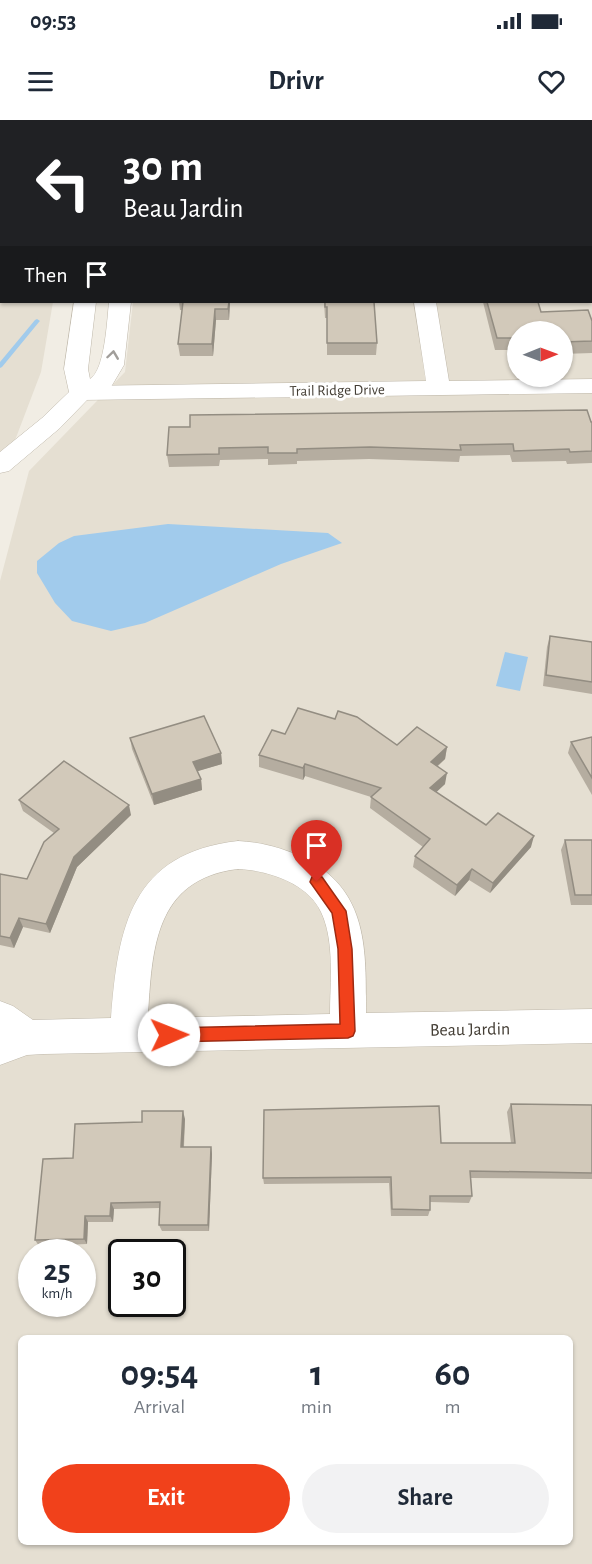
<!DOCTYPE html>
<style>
:root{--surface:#fff;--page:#f2f2f3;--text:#1f2937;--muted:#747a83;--accent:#f1411b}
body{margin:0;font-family:"Alegreya Sans",sans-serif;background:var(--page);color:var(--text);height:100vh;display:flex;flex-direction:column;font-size:22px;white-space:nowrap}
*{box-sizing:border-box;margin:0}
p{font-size:20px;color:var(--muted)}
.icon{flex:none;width:33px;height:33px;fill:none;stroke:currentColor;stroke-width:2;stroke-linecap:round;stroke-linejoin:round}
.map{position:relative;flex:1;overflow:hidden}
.details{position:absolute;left:18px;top:1215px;width:555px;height:210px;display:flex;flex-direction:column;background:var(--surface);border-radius:9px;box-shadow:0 2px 4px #0004}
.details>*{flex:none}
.hud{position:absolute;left:0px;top:0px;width:592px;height:183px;box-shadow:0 2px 4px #0004;background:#202124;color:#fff;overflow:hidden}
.needle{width:39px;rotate:89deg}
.tools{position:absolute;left:507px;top:201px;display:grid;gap:12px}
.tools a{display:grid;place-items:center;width:66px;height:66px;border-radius:50%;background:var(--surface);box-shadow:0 2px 4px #0004;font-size:30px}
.speed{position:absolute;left:18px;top:1119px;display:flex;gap:12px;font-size:30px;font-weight:700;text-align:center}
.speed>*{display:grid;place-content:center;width:78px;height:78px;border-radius:50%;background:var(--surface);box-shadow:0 2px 4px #0004;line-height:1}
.speed small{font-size:15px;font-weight:400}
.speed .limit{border:3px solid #111;border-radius:9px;background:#fff;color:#111}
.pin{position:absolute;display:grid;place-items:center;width:51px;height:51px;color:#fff;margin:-62px -26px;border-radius:50% 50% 50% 0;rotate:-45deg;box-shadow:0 0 6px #0007}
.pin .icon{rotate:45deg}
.me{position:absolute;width:66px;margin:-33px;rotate:89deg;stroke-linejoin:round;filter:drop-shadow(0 0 4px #0008)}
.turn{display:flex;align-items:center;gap:21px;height:126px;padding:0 24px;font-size:27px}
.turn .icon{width:78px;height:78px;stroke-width:2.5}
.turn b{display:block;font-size:42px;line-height:51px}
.then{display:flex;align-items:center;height:57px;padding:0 24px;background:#0003;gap:12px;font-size:22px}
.eta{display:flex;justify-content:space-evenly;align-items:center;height:102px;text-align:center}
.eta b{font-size:36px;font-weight:700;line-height:42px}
.button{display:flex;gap:12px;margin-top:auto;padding:12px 24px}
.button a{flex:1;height:69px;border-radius:36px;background:var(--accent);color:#fff;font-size:24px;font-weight:700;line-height:69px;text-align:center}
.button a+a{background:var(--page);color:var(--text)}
.status{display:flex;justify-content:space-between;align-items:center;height:42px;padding:0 30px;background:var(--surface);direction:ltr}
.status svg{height:16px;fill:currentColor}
header{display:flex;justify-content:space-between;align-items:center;height:78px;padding:0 24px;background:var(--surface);font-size:27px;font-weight:700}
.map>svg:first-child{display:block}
.residential{fill:#e5dfd2;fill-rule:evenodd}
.water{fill:#a1cbec}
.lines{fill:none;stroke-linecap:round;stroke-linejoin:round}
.stream{fill:#a1cbec;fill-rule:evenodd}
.minor-casing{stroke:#bfb8aa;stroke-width:1}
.tertiary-casing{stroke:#bfb8aa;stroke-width:1}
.minor{fill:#fff;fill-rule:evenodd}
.tertiary{fill:#fff;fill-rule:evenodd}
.wall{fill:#b5ada0}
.shaded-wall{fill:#938d82}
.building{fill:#d2c9ba;stroke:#938d82;stroke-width:1.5}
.oneway{stroke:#a19e9a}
.route{fill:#f1411b;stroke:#9d2a12;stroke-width:1.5}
.labels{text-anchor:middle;stroke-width:6;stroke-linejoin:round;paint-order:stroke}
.far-street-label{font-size:15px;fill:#433d34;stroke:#fff}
.street-label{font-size:18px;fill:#433d34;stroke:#fff}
</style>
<div class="status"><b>09:53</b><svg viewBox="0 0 49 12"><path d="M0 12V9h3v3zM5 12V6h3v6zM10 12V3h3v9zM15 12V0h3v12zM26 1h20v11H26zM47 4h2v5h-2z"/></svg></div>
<header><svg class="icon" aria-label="menu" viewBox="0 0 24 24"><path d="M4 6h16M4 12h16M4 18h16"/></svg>Drivr<svg class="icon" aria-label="heart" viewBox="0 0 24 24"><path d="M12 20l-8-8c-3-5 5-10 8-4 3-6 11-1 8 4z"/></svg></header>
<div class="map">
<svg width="592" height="1444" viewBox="0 0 592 1444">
<rect width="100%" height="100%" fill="#f1ede4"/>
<g class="residential">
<path d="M0,0H83L2,2V182H53L41,252L9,336L0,339Z"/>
<path d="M152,0H592V1444H0V461L29,351L125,252L133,182H591V2ZM518,212H562V256H518ZM32,1132H82V1184H32ZM122,1132H172V1184H122ZM21,1218H570V1422H21Z"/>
</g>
<g class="water">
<path d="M168,404L328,413L342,423L281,444L145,503L111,511L72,501L55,483L37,453V441L59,423L74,416Z"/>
<path d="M505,532L528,537L520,571L496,566Z"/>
</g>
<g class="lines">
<path class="stream" d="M37,199L40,201L39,202L2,247L0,248V242L35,200Z"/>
<defs>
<g id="minor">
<path d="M386,0H404L405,2H387Z"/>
<path d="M414,182H436L449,261L592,259V273L81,280L73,278L69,273L73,268L81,266L426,261Z"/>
<path d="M238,721C261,722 283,728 304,738C369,770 366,831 366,893L592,889V923L44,934L27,935L0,945V881L13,886L33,900L111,898C118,807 131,733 238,721ZM238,749C267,750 308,763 321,792C335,821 330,863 330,894L148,898C152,830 154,759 238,749Z"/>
</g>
<g id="tertiary">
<rect x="105" y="0" width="18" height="2"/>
<rect x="134" y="0" width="18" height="2"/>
<path d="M74,182H96L88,249L90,259C105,250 107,200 109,182H131L124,245L111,267L89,278L60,308L9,351L0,353V332L42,298L69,272L64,249Z"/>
</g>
</defs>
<use href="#minor" class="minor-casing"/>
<use href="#tertiary" class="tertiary-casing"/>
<use href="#minor" class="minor"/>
<use href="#tertiary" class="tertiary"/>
</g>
<g class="wall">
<path d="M591,13H592V96L591,93Z"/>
<path d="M179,182H230L229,200H216L213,236H180L178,224L182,190H180Z"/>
<path d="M324,182H374L377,223L376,235H327V198H325Z"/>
<path d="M483,182H538L541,192L592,201V233L562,234V212H518V236H515L513,230H495Z"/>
<path d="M592,302V343L567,344L566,341L512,342L510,335L460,336L459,342L369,339L297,341V344L268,345V339L220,340L219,346L169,347L167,335L169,307Z"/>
<path d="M550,516L592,522V574L543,566L547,527Z"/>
<path d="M285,614L397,625L447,627L445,639L438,646L445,664L436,672L486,705L531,727L490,773L469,760L455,776L413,747L415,736L423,727L370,688L371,677L305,656L303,660L259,647V635Z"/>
<path d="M592,617V675L568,633L571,622Z"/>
<path d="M130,618L221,633L222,644L197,651L201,659L202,670L154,685L132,629Z"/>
<path d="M19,680L131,695L77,747L50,813L23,807L14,828L0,825V754L27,759L54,713L23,691Z"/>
<path d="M565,720H592V785H571L561,730Z"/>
<path d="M511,984L592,985V1059L471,1058L472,1076L469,1083L430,1082V1090L428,1096H391L389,1063L264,1064L263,1058L441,1023H511L507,992Z"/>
<path d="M185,999L184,1027H211L212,1034L209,1111H162L159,1105L160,1088L114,1089L113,1102H88L87,1124L39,1126L35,1120L73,1038L142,1002Z"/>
</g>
<g class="shaded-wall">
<path d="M2,147V170L0,172V153Z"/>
<path d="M229,182H230L229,200L228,189Z"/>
<path d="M215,189L216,200L213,236L212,224Z"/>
<path d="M447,627L445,639L429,653L431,642Z"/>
<path d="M221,633L222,644L195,652L193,642Z"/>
<path d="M305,644V656L303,660V648Z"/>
<path d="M447,653L445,664L428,680L430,668Z"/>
<path d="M201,659L202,670L154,685L152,674Z"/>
<path d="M129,685L131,695L77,747L50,813L46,804L74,737Z"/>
<path d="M534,716L531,727L490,773L493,763Z"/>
<path d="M472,749L469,760L455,776L457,765Z"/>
<path d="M19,798L23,807L14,828L10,818Z"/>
<path d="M183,991L185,999L183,1034L181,1027Z"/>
<path d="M211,1027L212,1034L209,1111L208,1105Z"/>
<path d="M111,1083L114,1089L113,1102L110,1096Z"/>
<path d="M85,1096L88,1102L87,1124L84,1119Z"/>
</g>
<g class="building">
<path d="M0,0H29V2H2V147L0,153Z"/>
<path d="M591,13H592V78L591,76Z"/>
<path d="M183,182H229L228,189H215L212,224H178Z"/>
<path d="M325,182H374L377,223H327V187H325Z"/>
<path d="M487,182H538L541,192L588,190L592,201V221L562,222V212H518V224H517L515,218H497Z"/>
<path d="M587,290L591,302H592V331L570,332L569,329L514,331L513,324L460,325L461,330L370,327L297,329V333H268V327L219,328V334L167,335L169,307H190V295Z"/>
<path d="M550,516L592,522V562L546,555Z"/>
<path d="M298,588L335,599L338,591L357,597L397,625L417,607L447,627L431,642L447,653L430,668L486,705L498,693L534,716L493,763L472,749L457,765L415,736L430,719L371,677L381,668L305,644L303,648L259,635L272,610L285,614Z"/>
<path d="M204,596L221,633L193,642L201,659L152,674L130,618Z"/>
<path d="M592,617V658L571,622Z"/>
<path d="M64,641L129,685L74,737L46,804L19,798L10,818L0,816V754L27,759L44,722L59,709L19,680Z"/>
<path d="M565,720H592V775H575Z"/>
<path d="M511,984L592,985V1053L470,1051L472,1076H430V1090L392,1089L391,1057L263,1058L264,990L439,986L441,1023H515Z"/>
<path d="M142,991H183L181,1027H211L208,1105H159L160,1082L111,1083L110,1096H85L84,1119L35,1120L43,1039L73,1038L75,1004L142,1002Z"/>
</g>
<defs><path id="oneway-chevron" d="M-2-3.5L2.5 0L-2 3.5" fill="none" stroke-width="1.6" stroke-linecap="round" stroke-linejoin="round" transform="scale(1.5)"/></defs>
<use class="oneway" href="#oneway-chevron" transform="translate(113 235) rotate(-82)"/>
<path class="route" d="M317,756L322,757L346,791L352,829L355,911L353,916L348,918L169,922L163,920L161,915L163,910L169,908L340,904L338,829L332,793L310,762L312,757Z"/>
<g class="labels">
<g class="far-street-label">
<text transform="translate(337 270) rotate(-1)" y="5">Trail Ridge Drive</text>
</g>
<g class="street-label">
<text transform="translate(470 909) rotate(-1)" y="6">Beau Jardin</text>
</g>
</g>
</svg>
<div class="tools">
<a><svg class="needle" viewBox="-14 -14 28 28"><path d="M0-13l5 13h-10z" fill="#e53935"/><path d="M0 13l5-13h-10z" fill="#747a83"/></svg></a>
</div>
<div class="speed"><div>25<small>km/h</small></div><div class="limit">30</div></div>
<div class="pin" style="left:317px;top:762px;background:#d93025"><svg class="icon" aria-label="arrive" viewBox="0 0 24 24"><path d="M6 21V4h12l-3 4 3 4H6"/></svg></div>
<svg class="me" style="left:169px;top:915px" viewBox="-20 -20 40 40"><circle r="19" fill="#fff"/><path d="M0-13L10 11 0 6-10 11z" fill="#f1411b"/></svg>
<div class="hud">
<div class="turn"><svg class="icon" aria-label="left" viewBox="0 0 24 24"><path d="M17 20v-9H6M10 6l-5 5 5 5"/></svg><div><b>30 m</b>Beau Jardin</div></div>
<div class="then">Then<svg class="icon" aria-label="arrive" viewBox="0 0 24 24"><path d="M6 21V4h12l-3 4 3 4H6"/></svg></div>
</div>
<section class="details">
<div class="eta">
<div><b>09:54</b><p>Arrival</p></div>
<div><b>1</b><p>min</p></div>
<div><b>60</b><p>m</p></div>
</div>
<div class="button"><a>Exit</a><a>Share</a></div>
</section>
</div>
